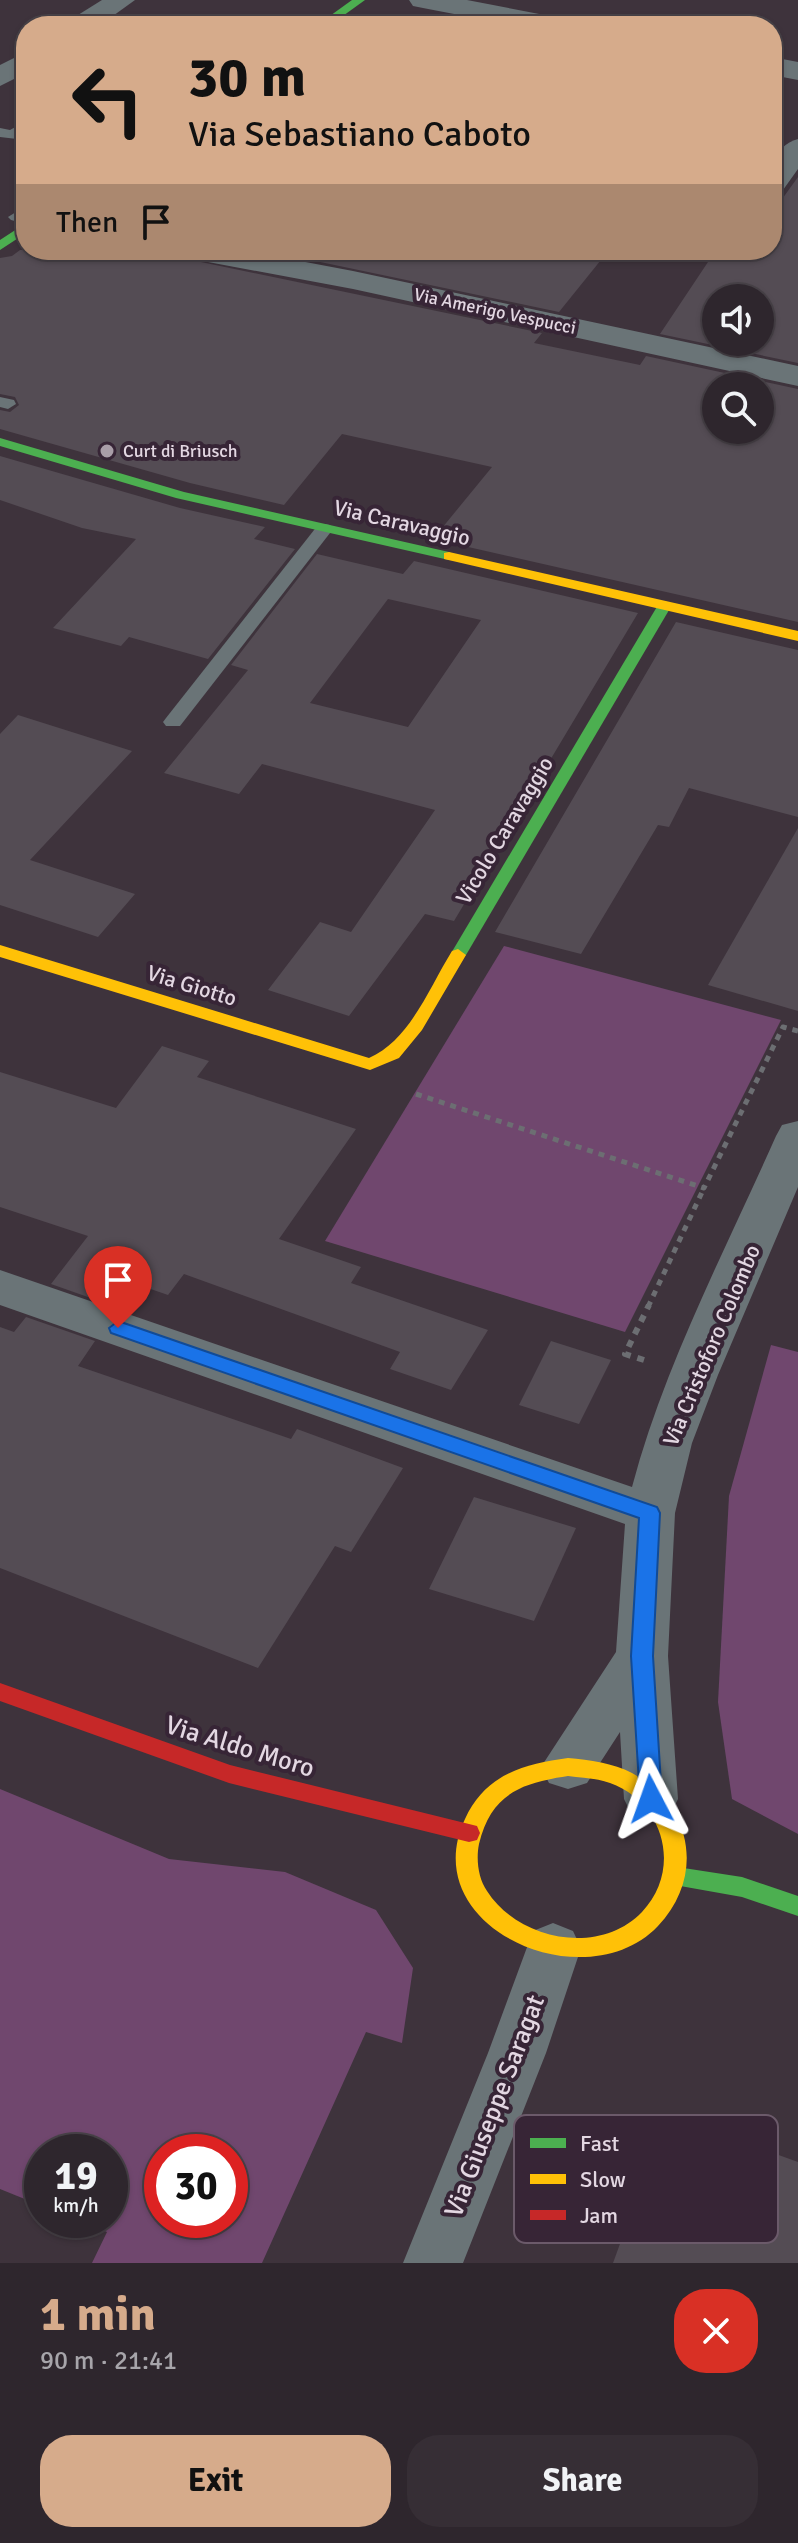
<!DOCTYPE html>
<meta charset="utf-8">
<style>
:root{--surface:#2e262d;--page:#362e35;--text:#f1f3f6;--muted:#a7a5aa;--line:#494349;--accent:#d6ab8b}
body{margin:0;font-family:Signika,sans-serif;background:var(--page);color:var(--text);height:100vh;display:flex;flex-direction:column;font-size:30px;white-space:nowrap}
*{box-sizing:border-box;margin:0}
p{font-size:26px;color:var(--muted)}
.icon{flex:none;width:44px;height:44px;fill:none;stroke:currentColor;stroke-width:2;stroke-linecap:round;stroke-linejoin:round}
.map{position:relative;height:2263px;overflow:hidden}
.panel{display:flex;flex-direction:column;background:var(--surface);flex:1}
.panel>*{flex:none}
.hud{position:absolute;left:16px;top:16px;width:766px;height:244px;border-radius:32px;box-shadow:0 2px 6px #0004,0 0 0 2px var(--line);background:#d6ab8b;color:#111;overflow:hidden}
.buttons{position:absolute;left:702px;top:284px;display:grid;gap:16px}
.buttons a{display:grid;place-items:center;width:72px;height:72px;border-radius:50%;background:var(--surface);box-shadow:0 2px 6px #0004,0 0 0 2px var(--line);font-size:40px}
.speed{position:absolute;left:24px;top:2134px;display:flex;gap:16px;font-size:40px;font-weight:700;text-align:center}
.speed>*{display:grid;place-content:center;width:104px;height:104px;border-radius:50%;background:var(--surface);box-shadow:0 2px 6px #0004,0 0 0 2px var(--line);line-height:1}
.speed small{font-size:20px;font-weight:400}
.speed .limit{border:12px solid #d22;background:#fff;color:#111}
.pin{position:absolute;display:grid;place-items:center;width:68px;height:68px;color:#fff;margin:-82px -34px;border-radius:50% 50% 50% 0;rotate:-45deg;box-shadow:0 0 8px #0007}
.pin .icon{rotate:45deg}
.me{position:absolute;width:88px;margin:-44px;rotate:356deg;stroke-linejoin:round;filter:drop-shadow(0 0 6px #0008)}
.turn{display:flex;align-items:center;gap:28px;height:168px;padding:0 40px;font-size:36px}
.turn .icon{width:104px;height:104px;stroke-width:2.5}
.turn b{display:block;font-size:56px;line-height:68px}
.then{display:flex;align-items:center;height:76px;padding:0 40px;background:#0003;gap:16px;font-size:30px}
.round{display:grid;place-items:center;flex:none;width:84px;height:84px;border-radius:32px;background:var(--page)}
.summary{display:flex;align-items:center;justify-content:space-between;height:136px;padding:0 40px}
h1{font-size:48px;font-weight:700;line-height:60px;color:var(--accent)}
.action{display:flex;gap:16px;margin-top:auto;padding:16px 40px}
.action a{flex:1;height:92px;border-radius:32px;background:var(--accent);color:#111;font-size:32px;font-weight:700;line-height:92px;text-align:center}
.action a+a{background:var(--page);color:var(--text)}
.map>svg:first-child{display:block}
.green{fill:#70476e;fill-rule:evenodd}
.building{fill:#544c54;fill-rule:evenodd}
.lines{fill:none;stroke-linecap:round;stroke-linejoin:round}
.path-far1{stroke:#6c6e72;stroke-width:5;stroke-dasharray:6 6;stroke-linecap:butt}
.path{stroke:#6c6e72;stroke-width:6;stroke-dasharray:7 7;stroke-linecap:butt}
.lane{fill:#6a7477;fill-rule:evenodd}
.street{fill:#6a7477;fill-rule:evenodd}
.fast{fill:#4caf50;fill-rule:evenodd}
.slow{fill:#ffc107;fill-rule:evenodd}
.jam{fill:#c62828;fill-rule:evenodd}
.route{fill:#1a73e8;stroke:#114b97;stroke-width:2}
.poi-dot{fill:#a99ea8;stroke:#372536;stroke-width:3}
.labels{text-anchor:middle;stroke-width:8;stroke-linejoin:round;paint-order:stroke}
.far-street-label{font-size:18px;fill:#e3d7e2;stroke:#372536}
.far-poi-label{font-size:18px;fill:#e3d7e2;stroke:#372536;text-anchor:start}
.street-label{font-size:22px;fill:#e3d7e2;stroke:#372536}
.near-street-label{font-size:26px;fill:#e3d7e2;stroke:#372536}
.key{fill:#372536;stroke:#6b5a6a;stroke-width:2}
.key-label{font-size:22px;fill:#e3d7e2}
</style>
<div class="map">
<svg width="798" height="2263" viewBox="0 0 798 2263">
<rect width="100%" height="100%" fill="#3e333c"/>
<g class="green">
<path d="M504,946L781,1020L625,1332L325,1241Z"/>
<path d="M771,1345L798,1352V1834L732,1799L718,1702L729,1496Z"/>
<path d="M0,1789L169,1859L285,1872L376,1910L413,1968L402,2043L366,2032L262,2263H92L107,2232L78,2220H110V2152H42V2206L0,2189ZM162,2152H230V2220H162Z"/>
</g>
<g class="building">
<path d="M798,177V363L660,334L716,250H772V213ZM716,298H760V342H716Z"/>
<path d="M20,250H123L177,257L542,333L534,343L640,365L646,356L798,389V622L433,539L492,467L342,434L284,505L190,483L0,429V410L10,412L19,405L15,397L0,394V258L12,256ZM716,386H760V430H716Z"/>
<path d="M314,250H609L559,312L306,259Z"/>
<path d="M0,456L180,508L265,527L254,539L295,549L208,659L129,637L121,646L53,628L136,539L82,528L0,500Z"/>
<path d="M317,554L403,574L414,561L638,613L454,921L425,914L349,1016L268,990L320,922L351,932L435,810L262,764L239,794L164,773L248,670L231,665ZM388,599L481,620L408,727L310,703Z"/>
<path d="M676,622L798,650V817L689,788L669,827L658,825L581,954L495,932Z"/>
<path d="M18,715L132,751L30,860L135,894L98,937L0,905V734Z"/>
<path d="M798,828V1011L708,985Z"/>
<path d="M162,1046L209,1061L197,1077L356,1129L279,1239L361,1267L351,1283L488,1330L451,1390L390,1369L400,1352L184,1274L168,1295L136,1284L119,1308L51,1284L88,1236L0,1207V1072L116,1108Z"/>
<path d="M26,1317L95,1341L78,1366L291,1439L297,1429L403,1468L351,1552L335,1546L258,1668L0,1568V1327L14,1332Z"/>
<path d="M551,1341L611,1360L579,1424L519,1405Z"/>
<path d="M474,1497L576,1528L534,1621L429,1589Z"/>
<path d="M667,2115L798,2162V2263H613Z"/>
</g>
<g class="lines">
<g class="path-far1">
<path d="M416,1094L704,1188L783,1027L798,1031"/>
<path d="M648,1307L704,1188"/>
</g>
<path class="path" d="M644,1360L625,1354L649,1305"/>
<g class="lane">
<path d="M26,121V132L17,139L0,137V128L10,130Z"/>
<path d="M16,212L26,214V224L11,220L8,217Z"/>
<path d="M0,397L14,400L16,404L8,409L0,407Z"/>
<path d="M324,524L330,525L333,529L330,533L180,726H166L163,722L166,718L318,525Z"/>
</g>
<g class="street">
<path d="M102,0H135L99,26H66L70,20Z"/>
<path d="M409,0H467L560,18L570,20L574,26H516L423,8L413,6Z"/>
<path d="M26,52V73L0,86V65Z"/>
<path d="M772,57L798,62V80L772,75Z"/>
<path d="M798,139V169L783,190L772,193C772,171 772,146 798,139Z"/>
<path d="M176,250H242L353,271L798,366V386L353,289L192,259L181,257Z"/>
<path d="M798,1121V1187L718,1375L692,1443L675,1513L668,1656L678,1799L670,1815L651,1822L632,1815L624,1799L620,1732L587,1783L568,1789L549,1783L541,1767L616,1652L625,1524L0,1305V1270L632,1487C664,1366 725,1251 776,1136L782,1125Z"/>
<path d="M553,1923L573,1931L581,1948L546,2053L463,2263H403L488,2053L533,1931Z"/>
</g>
<g class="fast">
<path d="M352,0H365L329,26H316Z"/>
<path d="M26,223V233L0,250V240Z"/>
<path d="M0,438L184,492L449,552L456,556L449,560L176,498L0,446Z"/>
<path d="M665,601L672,605L466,955L458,961L452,959L450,955L658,605Z"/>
<path d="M677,1867L742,1877L798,1896V1916L742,1897L669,1884L666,1877L669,1870Z"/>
</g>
<g class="slow">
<path d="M449,552L798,631V641L444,559V553Z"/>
<path d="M0,945L369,1058C410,1040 429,988 452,951L458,949L466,955L422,1030L399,1058L370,1070L0,957Z"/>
<path d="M568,1758C590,1760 613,1763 632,1773C693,1806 705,1876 658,1926C586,2002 414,1928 465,1819C485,1775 523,1764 568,1758ZM568,1776C582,1778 597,1778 610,1783C665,1803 682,1870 642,1912C600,1956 519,1941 487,1891C478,1878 476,1859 479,1844C491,1794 521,1783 568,1776Z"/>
</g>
<path class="jam" d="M0,1683L230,1765L469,1824L477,1826L480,1833L477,1840L469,1842L229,1783L0,1701Z"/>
</g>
<path class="route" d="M118,1321L657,1507L660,1513L653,1656L662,1799L659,1805L651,1808L643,1805L640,1799L631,1656L639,1518L111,1333L109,1328Z"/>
<circle class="poi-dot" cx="107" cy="451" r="8"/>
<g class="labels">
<g class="far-street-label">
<text transform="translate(495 311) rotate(12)" y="6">Via Amerigo Vespucci</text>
</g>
<g class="far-poi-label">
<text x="123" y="457">Curt di Briusch</text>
</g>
<g class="street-label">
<text transform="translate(402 522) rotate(13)" y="8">Via Caravaggio</text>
<text transform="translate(504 830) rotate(-59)" y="8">Vicolo Caravaggio</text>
<text transform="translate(192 985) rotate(17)" y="8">Via Giotto</text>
<text transform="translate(711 1345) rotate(-67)" y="8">Via Cristoforo Colombo</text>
</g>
<g class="near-street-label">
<text transform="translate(240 1746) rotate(17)" y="9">Via Aldo Moro</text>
<text transform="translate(494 2106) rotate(-69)" y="9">Via Giuseppe Saragat</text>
</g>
</g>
<rect x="514" y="2115" width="264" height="128" rx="12" class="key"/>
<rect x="530" y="2138" width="36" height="10" fill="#4caf50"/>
<rect x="530" y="2174" width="36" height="10" fill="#ffc107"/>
<rect x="530" y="2210" width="36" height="10" fill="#c62828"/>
<g class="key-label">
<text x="580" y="2151">Fast</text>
<text x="580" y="2187">Slow</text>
<text x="580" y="2223">Jam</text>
</g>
</svg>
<div class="buttons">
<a><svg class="icon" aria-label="sound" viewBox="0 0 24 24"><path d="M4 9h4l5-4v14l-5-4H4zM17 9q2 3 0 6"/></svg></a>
<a><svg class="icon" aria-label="search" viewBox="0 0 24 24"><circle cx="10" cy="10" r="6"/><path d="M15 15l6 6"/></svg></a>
</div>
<div class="speed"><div>19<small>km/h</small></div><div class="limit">30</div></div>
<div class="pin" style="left:118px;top:1328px;background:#d93025"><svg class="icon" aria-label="arrive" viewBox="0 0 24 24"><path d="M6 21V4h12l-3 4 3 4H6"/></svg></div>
<svg class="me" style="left:651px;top:1799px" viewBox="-20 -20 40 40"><path d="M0-17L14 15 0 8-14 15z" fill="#1a73e8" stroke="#fff" stroke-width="4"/></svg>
<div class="hud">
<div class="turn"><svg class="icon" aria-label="left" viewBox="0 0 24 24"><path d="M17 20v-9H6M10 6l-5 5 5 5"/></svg><div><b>30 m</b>Via Sebastiano Caboto</div></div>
<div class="then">Then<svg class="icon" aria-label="arrive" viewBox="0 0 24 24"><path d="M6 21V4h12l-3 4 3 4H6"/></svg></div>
</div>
</div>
<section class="panel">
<div class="summary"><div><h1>1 min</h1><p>90 m · 21:41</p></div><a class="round" style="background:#d93025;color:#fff"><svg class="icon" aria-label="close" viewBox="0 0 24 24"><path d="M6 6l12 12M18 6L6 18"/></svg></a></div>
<div class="action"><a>Exit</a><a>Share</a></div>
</section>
